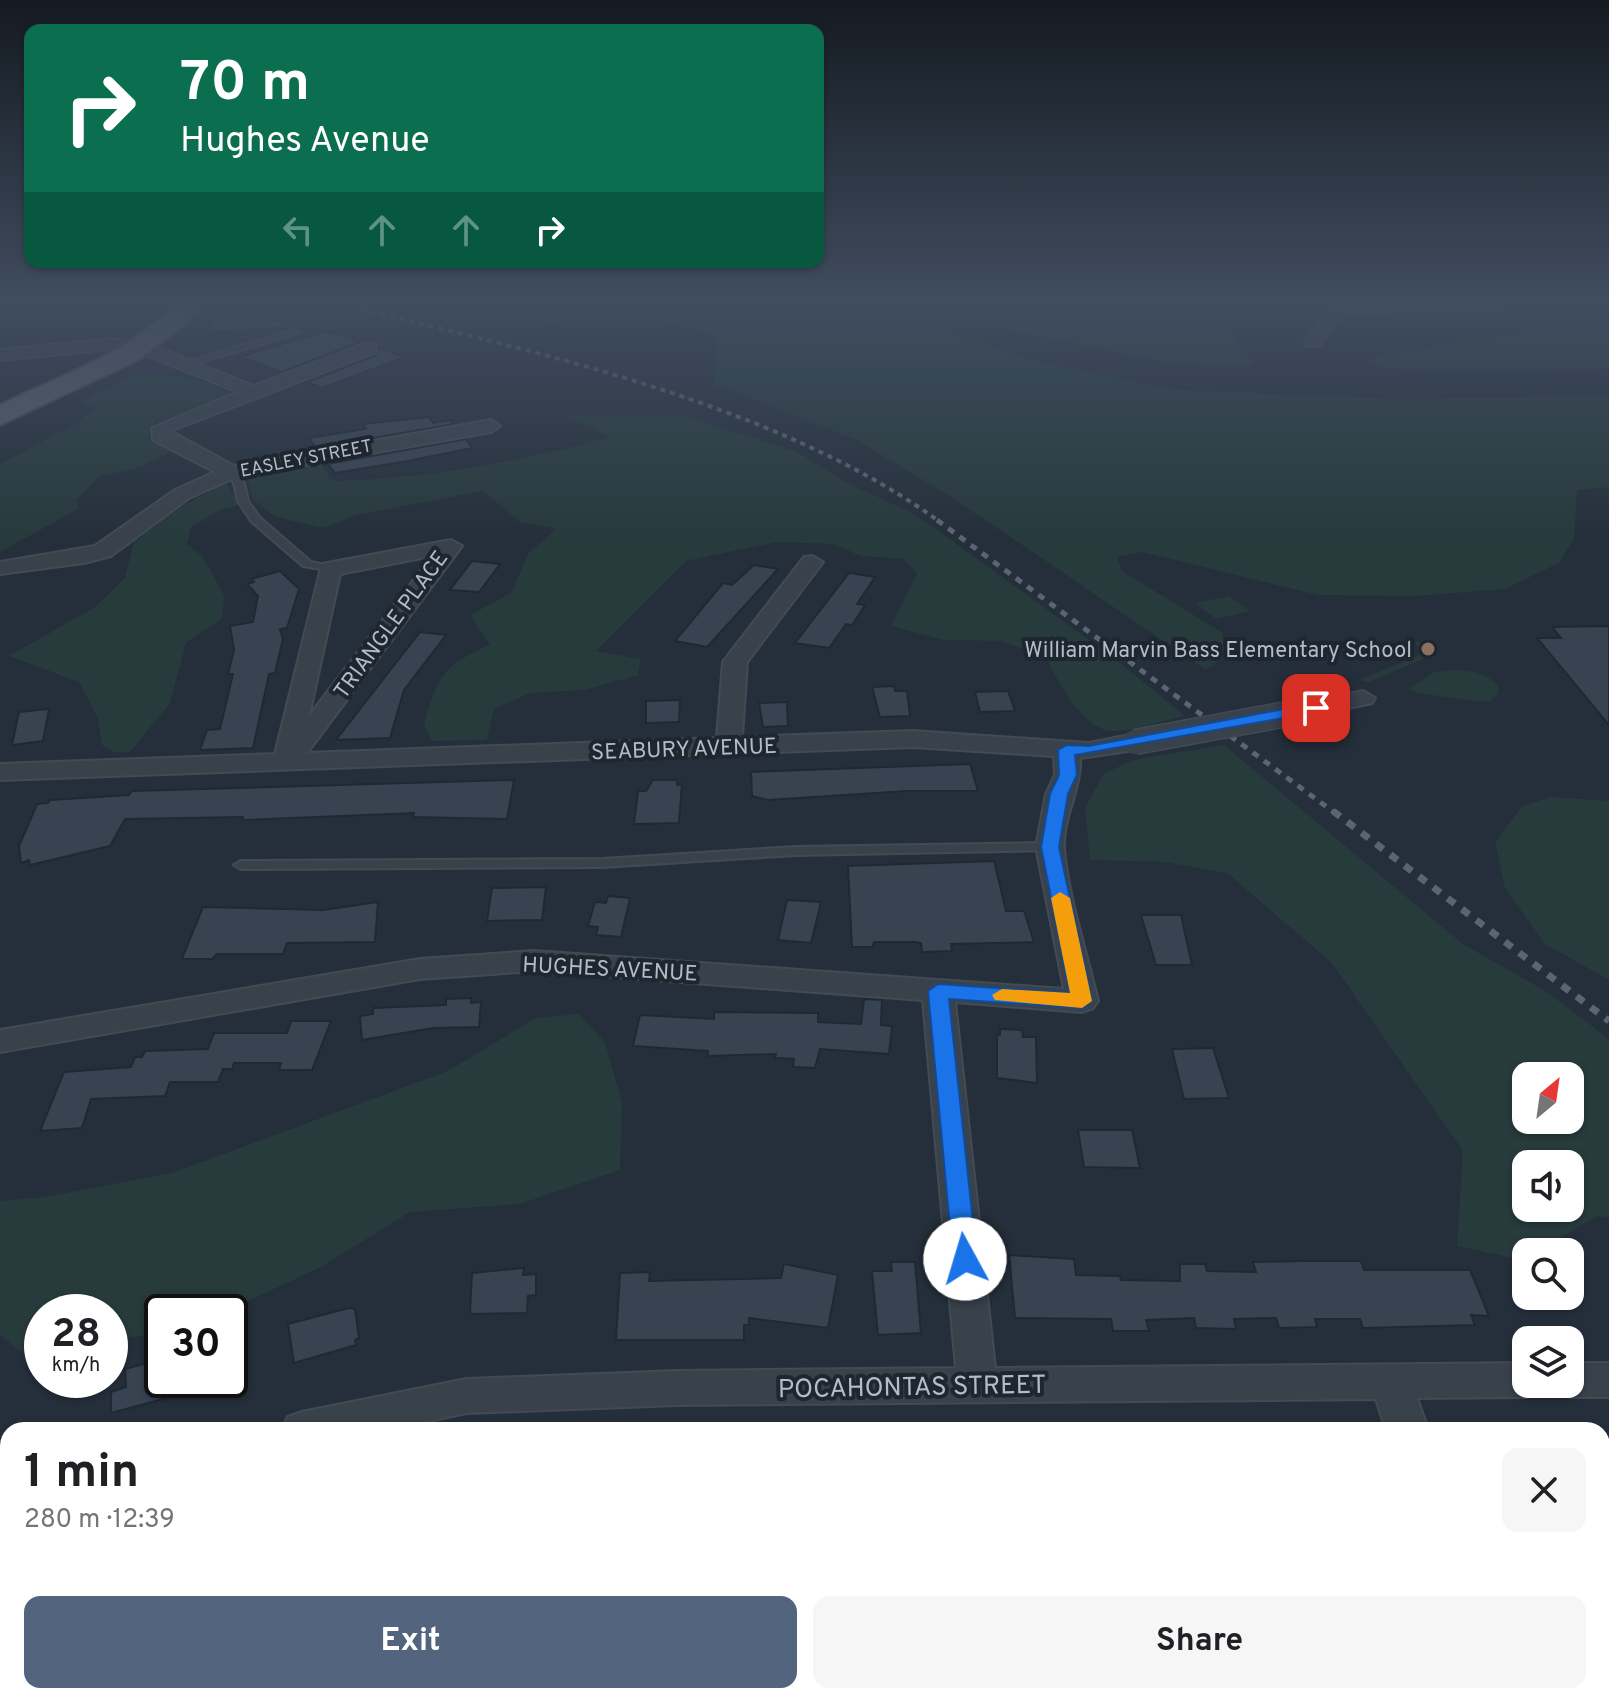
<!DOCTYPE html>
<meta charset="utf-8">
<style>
:root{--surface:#fff;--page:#f6f6f6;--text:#202124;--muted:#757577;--accent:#53647f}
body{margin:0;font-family:Overpass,sans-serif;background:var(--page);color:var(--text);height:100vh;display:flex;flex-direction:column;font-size:30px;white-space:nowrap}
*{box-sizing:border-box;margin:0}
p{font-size:26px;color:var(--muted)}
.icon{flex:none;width:44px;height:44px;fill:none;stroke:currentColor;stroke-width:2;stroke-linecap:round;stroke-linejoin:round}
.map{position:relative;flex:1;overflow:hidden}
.panel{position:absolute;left:0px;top:1422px;width:1610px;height:282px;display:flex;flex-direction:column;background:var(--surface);border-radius:24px 24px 0 0;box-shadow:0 2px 6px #0004}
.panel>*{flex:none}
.banner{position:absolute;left:24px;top:24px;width:800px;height:244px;border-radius:16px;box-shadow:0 2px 6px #0004;background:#0b6e4f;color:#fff;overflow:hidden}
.needle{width:52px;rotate:29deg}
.controls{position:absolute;left:1512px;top:1062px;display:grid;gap:16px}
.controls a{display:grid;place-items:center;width:72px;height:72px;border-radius:16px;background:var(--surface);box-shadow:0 2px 6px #0004;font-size:40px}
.speed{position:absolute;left:24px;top:1294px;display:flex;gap:16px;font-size:40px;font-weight:700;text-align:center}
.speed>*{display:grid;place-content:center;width:104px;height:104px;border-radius:50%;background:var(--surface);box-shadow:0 2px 6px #0004;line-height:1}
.speed small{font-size:20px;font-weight:400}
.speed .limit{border:4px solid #111;border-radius:12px;background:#fff;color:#111}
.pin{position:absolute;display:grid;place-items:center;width:68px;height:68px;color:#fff;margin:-34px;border-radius:16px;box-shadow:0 4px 12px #0006}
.me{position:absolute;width:88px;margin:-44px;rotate:354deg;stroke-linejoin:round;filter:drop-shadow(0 0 6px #0008)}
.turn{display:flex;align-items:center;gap:28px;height:168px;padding:0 24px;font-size:36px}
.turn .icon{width:104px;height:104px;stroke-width:2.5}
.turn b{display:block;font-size:56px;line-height:68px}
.lanes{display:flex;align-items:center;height:76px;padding:0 24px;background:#0003;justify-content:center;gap:40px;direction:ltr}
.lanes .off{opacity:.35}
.round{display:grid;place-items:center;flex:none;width:84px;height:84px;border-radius:16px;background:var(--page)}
.head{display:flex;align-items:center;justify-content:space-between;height:136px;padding:0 24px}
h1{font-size:48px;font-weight:700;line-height:60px}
.action{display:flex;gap:16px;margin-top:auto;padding:16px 24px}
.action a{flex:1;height:92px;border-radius:16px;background:var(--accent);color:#fff;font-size:32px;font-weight:700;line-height:92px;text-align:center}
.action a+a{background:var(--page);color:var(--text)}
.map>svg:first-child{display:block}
.green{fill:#273a3c;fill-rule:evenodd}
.building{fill:#384352;stroke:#202832;stroke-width:2}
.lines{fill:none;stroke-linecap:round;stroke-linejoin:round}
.service-casing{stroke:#424a54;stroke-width:4}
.minor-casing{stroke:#424a54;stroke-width:4}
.primary-casing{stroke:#424a54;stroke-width:4}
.service{fill:#39414b;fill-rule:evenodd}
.minor{fill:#39414b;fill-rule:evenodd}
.primary{fill:#57606b;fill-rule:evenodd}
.rail-far2{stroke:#5b6572;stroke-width:4;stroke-dasharray:5 5;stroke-linecap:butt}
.rail-far1{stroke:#5b6572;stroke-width:5;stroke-dasharray:7 7;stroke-linecap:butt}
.rail{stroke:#5b6572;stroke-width:7;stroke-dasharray:9 9;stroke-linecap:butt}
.minor-bridge-casing{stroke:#424a54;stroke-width:27;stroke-linecap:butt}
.minor-bridge{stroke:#39414b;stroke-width:24}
.route{fill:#1a73e8;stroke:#114b97;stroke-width:2}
.slow{fill:#f59e0b}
.education-dot{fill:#8d6e63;stroke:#1e2630;stroke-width:3}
.labels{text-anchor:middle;stroke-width:8;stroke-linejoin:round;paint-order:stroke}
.far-street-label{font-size:18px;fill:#b5bcc7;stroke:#1e2630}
.street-label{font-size:22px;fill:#b5bcc7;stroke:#1e2630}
.poi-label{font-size:22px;fill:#b5bcc7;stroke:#1e2630;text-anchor:end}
.near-street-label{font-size:26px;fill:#b5bcc7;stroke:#1e2630}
</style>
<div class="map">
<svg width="1609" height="1703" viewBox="0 0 1609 1703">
<rect width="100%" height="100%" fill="#252f3b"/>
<g class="green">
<path d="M473,300H867L894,316L1051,365L1178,390L1396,399L1609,396V487L1577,490L1574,539L1559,563L1505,589L1415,596L1318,595L1142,552L1117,557L1122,571L1223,633L1224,657L1206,670L950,496L855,439L713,384L719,341L714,333L675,324L634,321L545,324L509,316Z"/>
<path d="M912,300H1212L1209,317L1227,330L1254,365C1191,373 1127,354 1066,341C1014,330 961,323 912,300Z"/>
<path d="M1554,328H1609V368C1576,370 1384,379 1370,361L1371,357Z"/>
<path d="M134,375C164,376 205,374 229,395L154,423L147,438L170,452L141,467L100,476L76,500L80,508L0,552V464L77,423L96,407L80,402Z"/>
<path d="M564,416H687L797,452L844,481L918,516L1114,658L1185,716C1163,720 1133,732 1110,731C1083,729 1056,678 1045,656L1000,641L944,640L891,626L917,574L903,559L861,556L833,544L777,542L686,561L596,651L641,659L638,675L585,690L530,693L494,709L487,740L432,741L424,725C436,678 444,664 490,645L470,615L511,593L528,554L556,529L520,522L483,491L356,515L323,528L276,517L252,499L247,475L318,461L333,481C429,478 518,462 611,437Z"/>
<path d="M226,482L239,505L220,510L191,527L187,544L203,557L225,597L221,619L186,643L170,703L130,752H113L102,745L97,716L79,682L9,656L95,607L125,578L134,542L180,508Z"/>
<path d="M1229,596L1250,611L1216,619L1195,603Z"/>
<path d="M1415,641L1436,649L1437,653L1369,682L1360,680L1421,654Z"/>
<path d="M1451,670C1469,670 1485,671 1498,686L1499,693L1490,701L1480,702L1417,693L1410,688L1434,672Z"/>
<path d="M1224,745L1463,944L1547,992L1609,1039V1218L1597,1216L1536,1252H1526L1523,1260L1457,1246L1463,1151L1332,963L1227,873L1165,862L1090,860L1085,808L1104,773L1137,759ZM1526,1076H1570V1120H1526ZM1526,1164H1570V1208H1526Z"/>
<path d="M1550,797L1609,801V980L1545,944L1505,888L1495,843L1521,807Z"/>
<path d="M578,1014L605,1042L622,1103L620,1170L520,1204L410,1212L321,1267L233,1308L222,1312H162V1332L110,1341V1312H42V1349L20,1352L0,1334V1201L44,1197L172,1173L448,1071L536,1018Z"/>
<path d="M388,1696H892L906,1703H362Z"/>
</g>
<g class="building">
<path d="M228,308L287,324L286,328L207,332L217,309Z"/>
<path d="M326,331L360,342L281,372L240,357Z"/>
<path d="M379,348L405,357L322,388L307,382L377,355Z"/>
<path d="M429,417L433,423L451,420L454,424L316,448L309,438L366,429L363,424Z"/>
<path d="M466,439L472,448L408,461L335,473L328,464Z"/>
<path d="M472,561L500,564L479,592L450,590Z"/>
<path d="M754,565L778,569L707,647L675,641L723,583L732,585Z"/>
<path d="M280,571L299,589L287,628L280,629L283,639L275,673L269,674L253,748L200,750L207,730L220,729L233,674H228L234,650L230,626L253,622L258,596L247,584L254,582L251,579Z"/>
<path d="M849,573L875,577L857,604L865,605L852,625L846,624L829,648L795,643Z"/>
<path d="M1609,626V725L1537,638H1561L1552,627Z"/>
<path d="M420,632L446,635L404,690L390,738L336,740Z"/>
<path d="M894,686L895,691H907L910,716L880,717L872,687Z"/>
<path d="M1008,691L1015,711L980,712L975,692Z"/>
<path d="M680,700L679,722L646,723V701Z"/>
<path d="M787,702L788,726L763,727L759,703Z"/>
<path d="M49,709L43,741L12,745L19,712Z"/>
<path d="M970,764L978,791H906L768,800L752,796L751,772Z"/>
<path d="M514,780L507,819L413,817L414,813L242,820L243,817L125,819L110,846L30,865L29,860L21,863L19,846L37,804L48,803L50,800L129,795L132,791Z"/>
<path d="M653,780H677V785L682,784L679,823L634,824L638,791H646Z"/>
<path d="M994,861L1006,911H1024L1034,942L951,944L952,951L922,952L921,943L915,942H874L872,947H852L848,866Z"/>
<path d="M546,887L542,920L487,921L492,888Z"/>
<path d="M608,896L630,898L621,937L596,935L598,927L588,926L595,902L606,903Z"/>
<path d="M787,900L821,902L811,943L778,940Z"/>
<path d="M378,902L375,942L287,943L283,954H217L212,959H182L203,907L323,910Z"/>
<path d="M1141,915H1181L1192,965H1156Z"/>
<path d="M471,998V1003L481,1002L479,1027L433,1028L362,1040L360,1016L373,1014V1008L446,1005V999Z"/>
<path d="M864,999L882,1000L881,1025L892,1026L889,1054L820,1049L815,1068L793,1067L794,1059L775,1058L776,1054L708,1056V1051L633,1046L640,1015L714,1019V1012L818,1013V1022L861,1024Z"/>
<path d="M291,1021H331L312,1070H279L281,1063H234L232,1069H223L218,1082H170L165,1096L91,1099L82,1128L40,1131L64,1072L131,1067L135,1057H142L145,1051L208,1049L214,1033H287Z"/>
<path d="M1000,1029L1022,1030L1023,1037H1036L1037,1083L997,1078V1035H1000Z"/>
<path d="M1213,1048L1229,1098L1184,1099L1172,1049Z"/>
<path d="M1078,1130H1132L1140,1168L1084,1167Z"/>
<path d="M1009,1255L1074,1259L1076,1275L1120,1276L1121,1280L1180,1281V1264H1205L1207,1271L1256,1272L1253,1262L1303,1261H1361L1364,1270H1470L1489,1316L1471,1315L1475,1325L1363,1328L1360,1319H1315L1317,1327L1279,1328L1276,1318L1234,1319L1236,1329L1196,1328L1194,1318L1146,1320L1149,1331H1113L1111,1319L1015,1318Z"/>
<path d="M891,1262H915L921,1333L878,1335L872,1271H892Z"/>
<path d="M784,1264L838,1275L828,1328L749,1318V1325H744V1340H616L620,1273L650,1272L649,1281L781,1278Z"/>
<path d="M524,1268L523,1275L536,1274V1295L528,1296L527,1313L470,1314L472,1273Z"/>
<path d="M349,1308L355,1309L359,1338L355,1340L356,1345L294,1363L288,1324Z"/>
<path d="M162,1359V1380H207L208,1387L111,1413V1392L126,1387L125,1369Z"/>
</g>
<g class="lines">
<defs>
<g id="service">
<path d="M295,330L302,332L187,366L180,364Z"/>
<path d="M228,470H234L244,483L248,501L259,517L311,562L334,567V571L303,566L251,521L238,501L234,483L226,472Z"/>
<path d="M1050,843L1055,844L1057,847L1055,850L796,855L602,867L241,869L234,865L241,861L602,859L796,847Z"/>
</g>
<g id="minor">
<path d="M1335,300H1351L1349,303L1609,300V305L1342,313L1319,346H1307L1305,342Z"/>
<path d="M112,339L147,343L254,386L364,344H376V352L170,431L234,466L491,420L500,426L491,432L236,477L189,498L111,556L84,563L0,574V562L95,546L175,490L215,472L153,440L152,428L238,392L138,352L112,349L0,360V350Z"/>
<path d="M451,540L462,546L307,753L717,738L723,662L804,557L812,556L823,562L747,662L742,737L913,731L1089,743L1135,734L1148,742L1135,750L1080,758C1082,788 1062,818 1064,849C1068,896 1087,954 1098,1001L1093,1008L1082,1012L955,1002L995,1368L1526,1363V1384H1544L1540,1392L1526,1397L1417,1398L1428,1430H1386L1376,1399L678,1405L466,1413L388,1430H281L288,1417L302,1412L466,1379L678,1371L956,1368L923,1000L534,971L420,979L0,1052V1030L420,959L534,951L1064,989L1036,847L1046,794L1055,775L1054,756L913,747L0,780V764L275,754L322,564ZM432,556L309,716L340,574Z"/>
<path d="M1363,691L1375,698L1372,703L1292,720L1280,713L1283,708Z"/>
<path d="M1570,1363H1609V1397H1570L1556,1392L1552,1384H1570Z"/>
<rect x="0" y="1507" width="8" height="40"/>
<path d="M35,1696H81L83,1703H35Z"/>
<path d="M1475,1696H1521L1524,1703H1476Z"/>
</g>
<path id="primary" d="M179,300H204L183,326L138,360L0,425V405C63,374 131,353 179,300Z"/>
</defs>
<use href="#service" class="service-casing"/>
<use href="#minor" class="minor-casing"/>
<use href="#primary" class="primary-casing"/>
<use href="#service" class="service"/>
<use href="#minor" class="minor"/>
<use href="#primary" class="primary"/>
<path class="rail-far2" d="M322,300C520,348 774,401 940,522"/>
<path class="rail-far1" d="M937,520L1335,813"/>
<path class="rail" d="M1333,811L1609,1021"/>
<defs>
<path id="minor-bridge" d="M1135,742L1292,713"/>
</defs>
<use href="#minor-bridge" class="minor-bridge-casing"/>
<use href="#minor-bridge" class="minor-bridge"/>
</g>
<linearGradient id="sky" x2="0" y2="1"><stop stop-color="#141a20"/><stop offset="0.56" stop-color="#404d60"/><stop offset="1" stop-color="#404d60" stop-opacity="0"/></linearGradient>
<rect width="1609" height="538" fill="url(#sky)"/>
<path class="route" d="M1316,703L1324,708L1322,711L1075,755L1077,775L1068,794L1059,847L1092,1001L1082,1008L949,999L977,1259L973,1266L965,1269L956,1266L953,1259L928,991L938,984L1070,993L1041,847L1050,794L1059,775L1058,750L1067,745L1089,746Z"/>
<path class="slow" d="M1060,892L1070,898L1092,1001L1082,1008L995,1000L992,995L1002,989L1070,993L1051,898Z"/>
<circle class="education-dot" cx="1428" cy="649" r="8"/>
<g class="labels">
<g class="far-street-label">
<text transform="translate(306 458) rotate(-11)" y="6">EASLEY STREET</text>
</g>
<g class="street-label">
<text transform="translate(390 624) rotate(-54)" y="8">TRIANGLE PLACE</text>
<text transform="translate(684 748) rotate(-2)" y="8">SEABURY AVENUE</text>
<text transform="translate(610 968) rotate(3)" y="8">HUGHES AVENUE</text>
</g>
<g class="poi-label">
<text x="1412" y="657">William Marvin Bass Elementary School</text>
</g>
<g class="near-street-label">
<text transform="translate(912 1386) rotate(-1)" y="9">POCAHONTAS STREET</text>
</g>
</g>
</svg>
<div class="controls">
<a><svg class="needle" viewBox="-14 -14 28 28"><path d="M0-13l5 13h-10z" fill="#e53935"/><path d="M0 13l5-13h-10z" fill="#757577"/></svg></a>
<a><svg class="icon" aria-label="sound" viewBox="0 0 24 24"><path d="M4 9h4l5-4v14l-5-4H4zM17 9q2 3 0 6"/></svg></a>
<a><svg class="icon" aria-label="search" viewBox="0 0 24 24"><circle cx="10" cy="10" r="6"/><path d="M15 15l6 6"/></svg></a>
<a><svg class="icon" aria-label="layers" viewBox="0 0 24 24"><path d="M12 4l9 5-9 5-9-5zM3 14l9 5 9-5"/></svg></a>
</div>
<div class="speed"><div>28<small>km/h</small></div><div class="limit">30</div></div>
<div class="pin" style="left:1316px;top:708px;background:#d93025"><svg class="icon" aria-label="arrive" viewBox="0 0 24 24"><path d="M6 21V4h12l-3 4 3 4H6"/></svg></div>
<svg class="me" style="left:965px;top:1259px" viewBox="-20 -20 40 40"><circle r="19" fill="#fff"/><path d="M0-13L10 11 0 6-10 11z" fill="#1a73e8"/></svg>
<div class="banner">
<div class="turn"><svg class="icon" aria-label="right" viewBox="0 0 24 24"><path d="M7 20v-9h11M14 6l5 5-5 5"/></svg><div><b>70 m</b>Hughes Avenue</div></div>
<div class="lanes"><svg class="icon off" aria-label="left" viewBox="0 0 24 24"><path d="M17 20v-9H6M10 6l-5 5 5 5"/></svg><svg class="icon off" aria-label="ahead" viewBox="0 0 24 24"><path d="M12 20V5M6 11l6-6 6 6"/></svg><svg class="icon off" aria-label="ahead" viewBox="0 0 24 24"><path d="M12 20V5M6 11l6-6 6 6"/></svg><svg class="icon" aria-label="right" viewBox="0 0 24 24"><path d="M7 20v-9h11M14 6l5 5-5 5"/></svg></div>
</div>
<section class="panel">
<div class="head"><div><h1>1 min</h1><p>280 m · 12:39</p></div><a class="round"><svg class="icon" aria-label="close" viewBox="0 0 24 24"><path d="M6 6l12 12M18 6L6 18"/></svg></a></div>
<div class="action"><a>Exit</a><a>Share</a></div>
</section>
</div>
